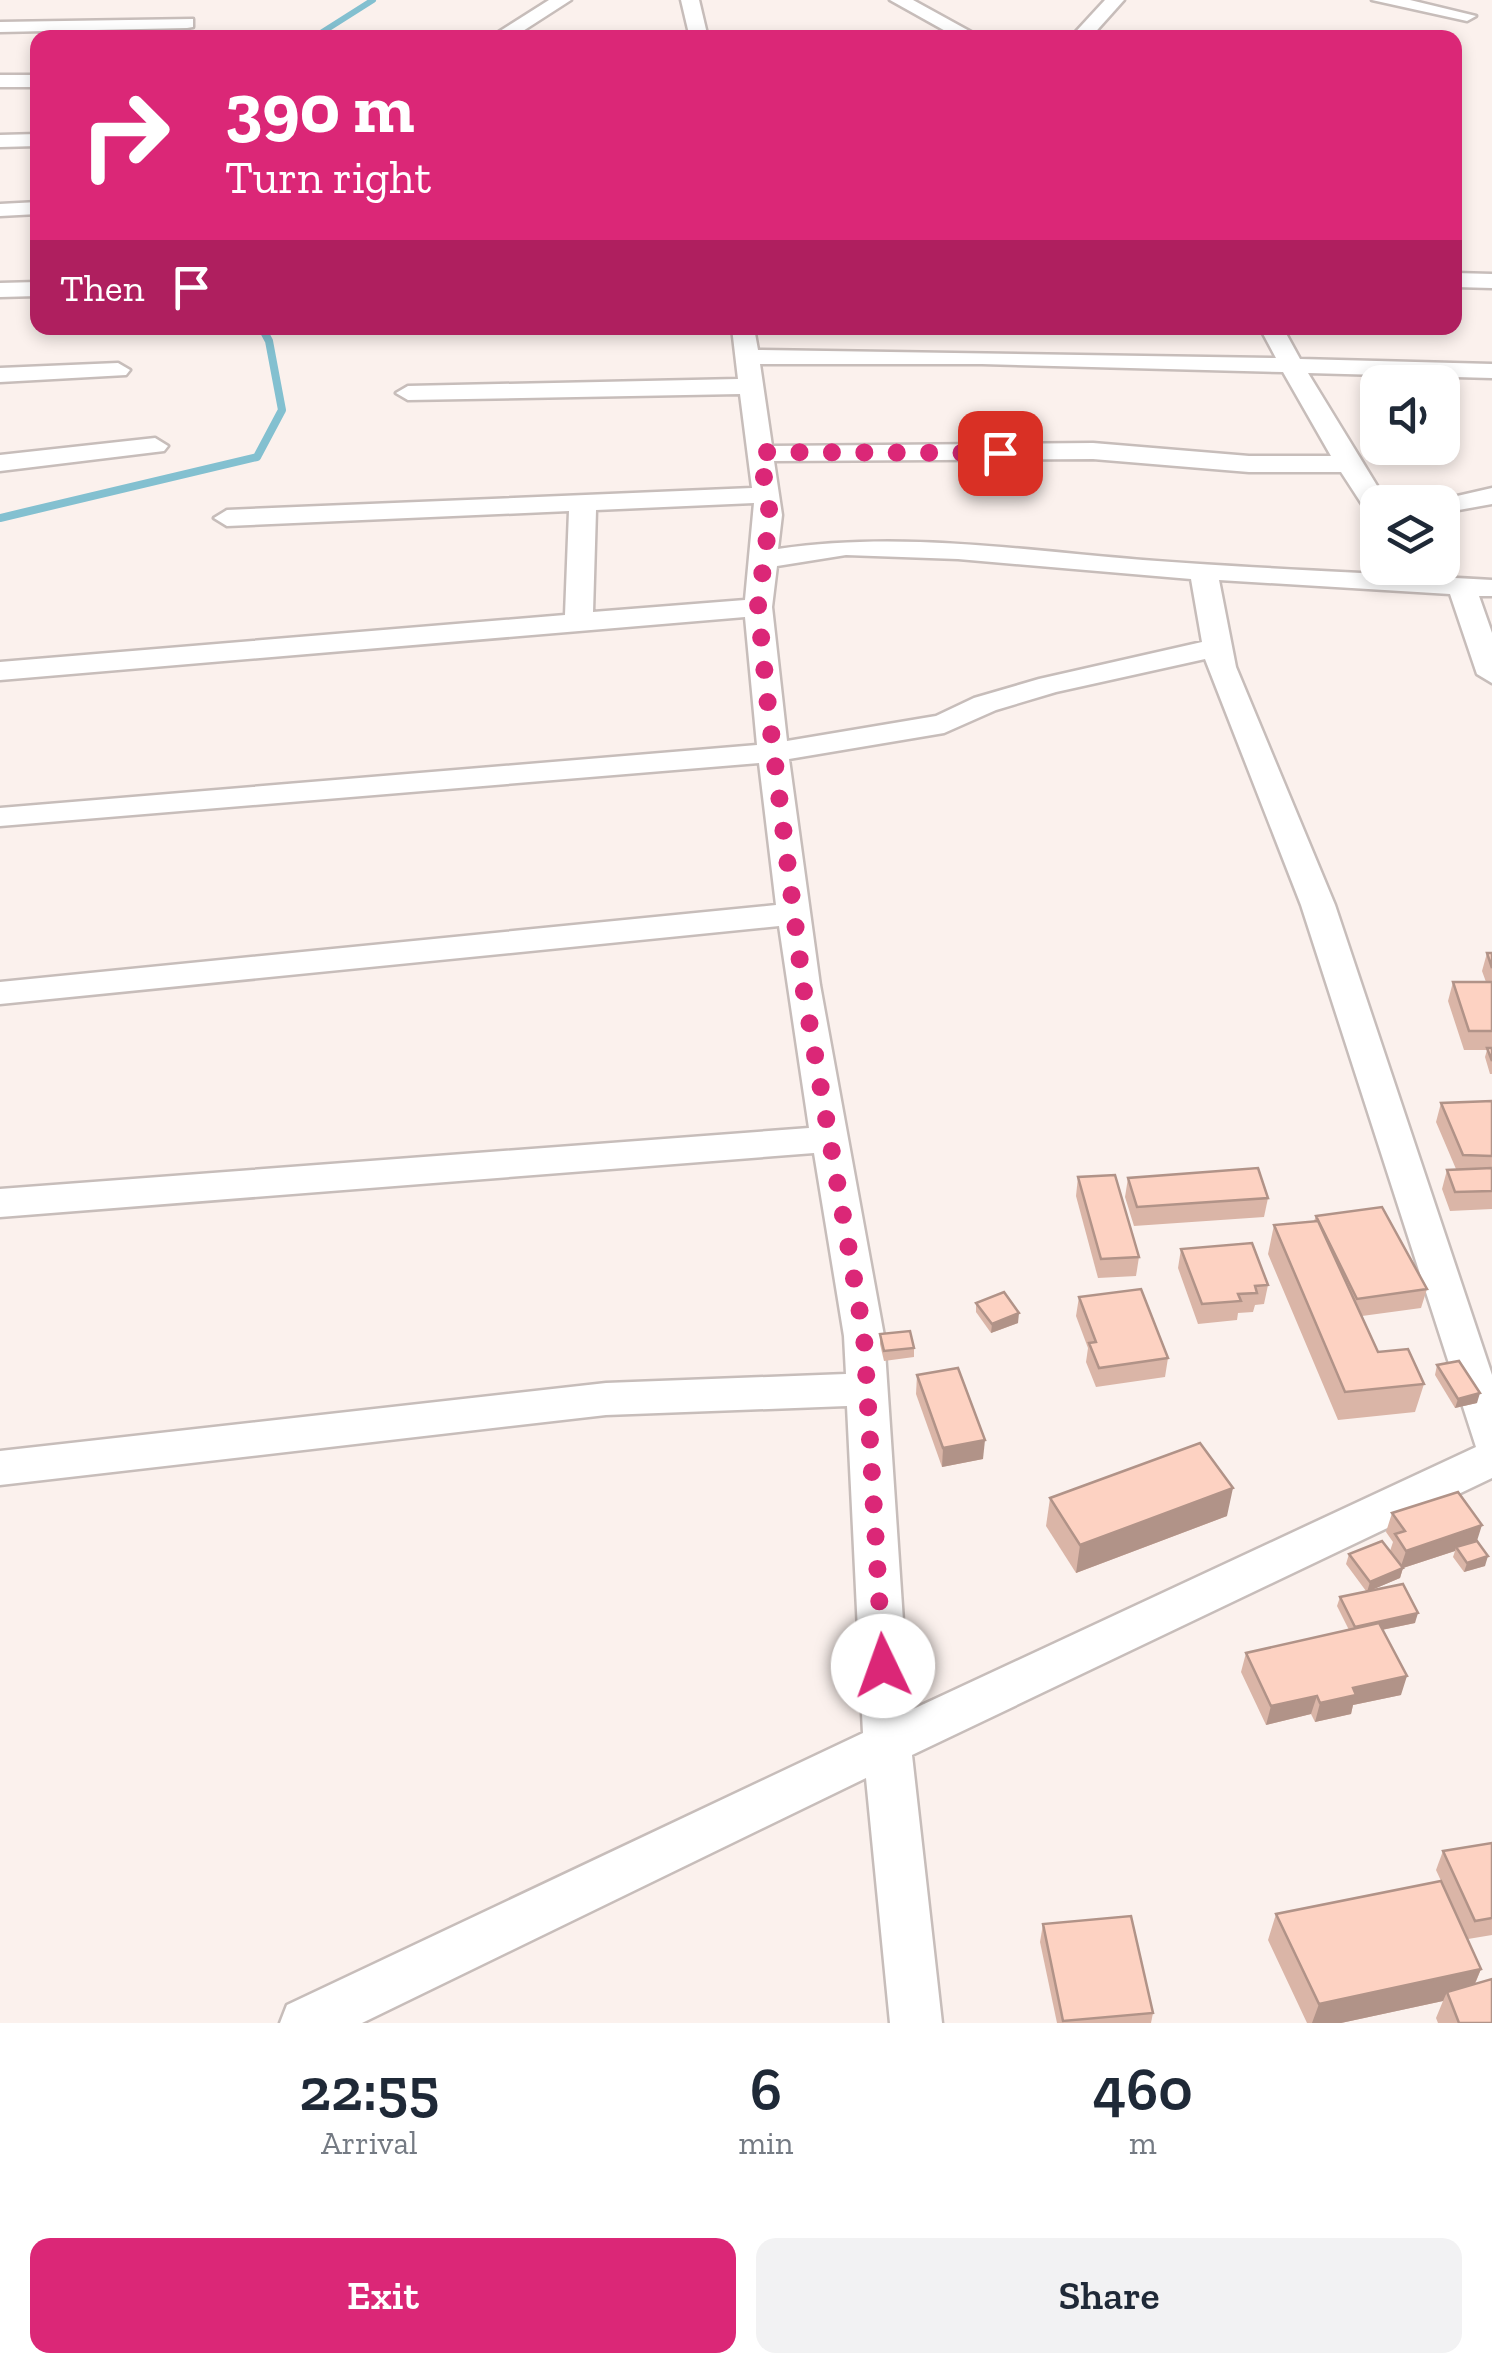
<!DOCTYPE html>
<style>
:root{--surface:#fff;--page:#f2f2f3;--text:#1f2937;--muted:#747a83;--accent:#db2777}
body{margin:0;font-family:"Zilla Slab",serif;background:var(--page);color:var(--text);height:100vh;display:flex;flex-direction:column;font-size:38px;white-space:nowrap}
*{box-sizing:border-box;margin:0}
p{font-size:32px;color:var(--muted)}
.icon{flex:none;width:55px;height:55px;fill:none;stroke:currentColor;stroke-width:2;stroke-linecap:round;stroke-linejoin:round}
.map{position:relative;height:2023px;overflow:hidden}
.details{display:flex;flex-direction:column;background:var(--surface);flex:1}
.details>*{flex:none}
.guide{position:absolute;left:30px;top:30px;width:1432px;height:305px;border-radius:20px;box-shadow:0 5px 15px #0003;background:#db2777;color:#fff;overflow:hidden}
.tools{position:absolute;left:1360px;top:365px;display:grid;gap:20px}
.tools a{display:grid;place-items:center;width:100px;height:100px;border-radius:20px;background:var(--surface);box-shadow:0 5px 15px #0003;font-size:50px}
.pin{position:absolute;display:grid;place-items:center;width:85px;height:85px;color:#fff;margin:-42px;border-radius:20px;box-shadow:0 5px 15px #0006}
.me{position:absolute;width:110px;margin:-55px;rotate:357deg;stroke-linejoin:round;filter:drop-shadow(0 0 8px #0008)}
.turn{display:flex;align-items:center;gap:35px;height:210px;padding:0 30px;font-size:45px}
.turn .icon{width:130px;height:130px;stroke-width:2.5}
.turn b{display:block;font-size:70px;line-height:85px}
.then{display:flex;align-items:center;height:95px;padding:0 30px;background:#0003;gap:20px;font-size:38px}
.eta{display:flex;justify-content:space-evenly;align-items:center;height:170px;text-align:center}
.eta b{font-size:60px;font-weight:600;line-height:70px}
.button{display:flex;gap:20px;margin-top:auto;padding:20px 30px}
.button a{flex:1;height:115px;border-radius:20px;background:var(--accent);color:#fff;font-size:40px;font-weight:600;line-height:115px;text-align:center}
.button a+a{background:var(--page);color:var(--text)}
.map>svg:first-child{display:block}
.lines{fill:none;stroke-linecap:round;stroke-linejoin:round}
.stream-far1{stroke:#83c0d0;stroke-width:6}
.stream{stroke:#83c0d0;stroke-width:8}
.minor-casing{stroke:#c7bdba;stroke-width:5}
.minor{fill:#fff;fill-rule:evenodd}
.wall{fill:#dab5a7}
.shaded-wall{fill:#b19388}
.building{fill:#fdd2c2;stroke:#b19388;stroke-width:2.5}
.route{stroke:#db2777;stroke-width:18;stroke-dasharray:0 32.4}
</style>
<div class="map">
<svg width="1492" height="2023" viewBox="0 0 1492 2023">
<rect width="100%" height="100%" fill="#fbf1ed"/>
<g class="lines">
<path class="stream-far1" d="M313,38L373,0"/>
<path class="stream" d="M0,518L257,457L282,410L269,341L262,328"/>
<defs>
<g id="minor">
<path d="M549,0H571L512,38H489Z"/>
<path d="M681,0H699L708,38H690Z"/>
<path d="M890,0H913L982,38H958Z"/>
<path d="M1105,0H1124L1090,38H1070Z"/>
<path d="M1372,0H1410L1476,16L1467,21Z"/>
<path d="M193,19V27L187,28L0,32V22Z"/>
<rect x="0" y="75" width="38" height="12"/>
<path d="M38,134V146L0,147V135Z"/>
<path d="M38,202V214L0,216V204Z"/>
<path d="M1455,273L1492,274V288L1455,287Z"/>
<path d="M38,282V296L0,297V283Z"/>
<path d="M732,328H754L758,350L1276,358L1260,328H1283L1300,359L1492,364V378L1308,373L1387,502H1378V517L1369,515L1341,472H1249L1093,459L774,461L782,515L778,549C901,531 1020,550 1143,560C1259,569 1376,573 1492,580V596H1479L1492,633V683L1477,674L1450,594L1219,580L1236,667L1335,905L1492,1375V1478L912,1755L942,2023H890L866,1778L362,2023H280L287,2005L863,1733L847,1406L606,1415L0,1485V1451L606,1383L846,1374L844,1336L814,1153L0,1217V1189L809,1128L779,926L0,1004V982L776,905L759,763L0,826V808L757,745L745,617L0,680V662L565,615L569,511L227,526L214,518L227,510L752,488L740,394L408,400L396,393L408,386L738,379ZM760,364H982L1283,372L1331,456H1249L1093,443L772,446ZM754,503L745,600L593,612L596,510ZM846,555L958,559L1191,579L1202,642L1039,679L974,698L936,716L787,741L772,607L777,566ZM1205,659L1301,905L1476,1447L909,1711L884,1336L820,985L789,759L944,733L996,710L1056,692Z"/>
<path d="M118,363L130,370L126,375L0,382V368Z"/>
<path d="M155,438L168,446L164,451L0,471V455Z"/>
<path d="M1492,488V504L1442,513V502H1431Z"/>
</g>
</defs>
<use href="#minor" class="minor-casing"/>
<use href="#minor" class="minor"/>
</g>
<g class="wall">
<path d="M1487,953H1492V1074H1490L1485,1057L1487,1050H1464L1448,1001L1453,982H1486L1482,971Z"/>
<path d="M1492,1101V1209L1450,1211L1442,1189L1447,1170L1456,1169L1436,1122L1441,1103Z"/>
<path d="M1078,1177L1139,1257L1136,1276L1098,1278L1076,1196Z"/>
<path d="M1128,1178L1268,1198L1264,1217L1134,1226L1125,1197Z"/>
<path d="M1316,1216L1427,1289L1421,1308L1362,1316L1378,1352L1424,1384L1415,1412L1338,1420L1268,1254L1274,1225L1314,1221Z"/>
<path d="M1181,1249L1268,1285L1264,1304L1255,1305L1253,1312L1238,1313L1237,1320L1198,1324L1178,1268Z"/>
<path d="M1079,1297L1168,1358L1165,1377L1096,1387L1086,1362L1088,1348L1076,1316Z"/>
<path d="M976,1303L1018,1323L991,1333L976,1312Z"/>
<path d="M880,1334L914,1348V1357L884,1361L880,1344Z"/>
<path d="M1437,1365L1477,1403L1455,1408L1435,1375Z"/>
<path d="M917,1375L983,1459L942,1467L916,1394Z"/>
<path d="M1050,1498L1227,1516L1076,1573L1046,1526Z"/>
<path d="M1392,1513L1477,1541L1485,1566L1464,1572L1453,1557L1455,1551L1403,1568L1400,1578L1369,1591L1415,1623L1382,1630L1401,1695L1353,1705L1351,1714L1315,1722L1311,1714L1266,1725L1241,1672L1246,1653L1349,1630L1337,1606L1340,1597L1366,1591L1346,1564L1349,1554L1390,1551L1393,1542L1386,1532Z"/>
<path d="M1492,1843V1935L1468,1939L1436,1870L1443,1851Z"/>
<path d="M1276,1914L1481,1969L1475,1984L1492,2023H1438L1436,2018L1443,2001L1341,2023H1307L1268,1940Z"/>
<path d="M1043,1924L1153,2013L1151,2023H1057L1040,1942Z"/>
</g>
<g class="shaded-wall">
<path d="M1019,1313L1018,1323L991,1333L992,1324Z"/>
<path d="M1480,1393L1477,1403L1455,1408L1458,1399Z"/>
<path d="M985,1440L983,1459L942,1467L943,1448Z"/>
<path d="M1233,1488L1227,1516L1076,1573L1080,1545Z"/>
<path d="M1482,1525L1476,1544L1456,1547L1455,1551L1403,1568L1400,1578L1367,1592L1370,1582L1400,1569L1406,1551Z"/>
<path d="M1488,1556L1485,1566L1464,1572L1467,1563Z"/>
<path d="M1418,1613L1415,1623L1352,1636L1355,1627Z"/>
<path d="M1407,1676L1401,1695L1353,1705L1351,1714L1315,1722L1320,1703L1353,1688Z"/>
<path d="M1317,1696L1311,1714L1266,1725L1271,1706Z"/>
<path d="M1481,1969L1470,1995L1447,1992L1443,2001L1341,2023H1312L1319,2004Z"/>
</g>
<g class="building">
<path d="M1487,953H1492V968Z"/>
<path d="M1453,982H1492V1031H1469Z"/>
<path d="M1487,1048H1492V1061Z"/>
<path d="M1492,1101V1156L1463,1155L1441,1103Z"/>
<path d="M1258,1168L1268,1198L1137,1207L1128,1178Z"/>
<path d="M1492,1168V1191L1455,1192L1447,1170Z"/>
<path d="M1115,1175L1139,1257L1101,1259L1078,1177Z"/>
<path d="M1382,1207L1427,1289L1357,1299L1316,1216Z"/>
<path d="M1318,1221L1378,1352L1408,1349L1424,1384L1345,1392L1274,1225Z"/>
<path d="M1252,1243L1268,1285L1255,1286L1257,1293L1238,1294L1241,1301L1202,1304L1181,1249Z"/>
<path d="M1141,1289L1168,1358L1099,1368L1089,1343L1096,1342L1079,1297Z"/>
<path d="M1004,1292L1019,1313L992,1324L976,1303Z"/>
<path d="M910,1331L914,1348L884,1351L880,1334Z"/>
<path d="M1459,1361L1480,1393L1458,1399L1437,1365Z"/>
<path d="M958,1368L985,1440L943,1448L917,1375Z"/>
<path d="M1200,1443L1233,1488L1080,1545L1050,1498Z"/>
<path d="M1458,1492L1482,1525L1406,1551L1395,1534L1405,1531L1392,1513Z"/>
<path d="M1382,1541L1403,1568L1370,1582L1349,1554Z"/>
<path d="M1477,1541L1488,1556L1467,1563L1456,1547Z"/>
<path d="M1403,1584L1418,1613L1355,1627L1340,1597Z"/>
<path d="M1379,1623L1407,1676L1353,1688L1356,1695L1320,1703L1317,1696L1271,1706L1246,1653Z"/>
<path d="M1492,1843V1918L1475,1921L1443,1851Z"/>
<path d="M1441,1881L1481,1969L1319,2004L1276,1914Z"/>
<path d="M1131,1916L1153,2013L1063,2021L1043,1924Z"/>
<path d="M1492,1979V2023H1459L1447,1992Z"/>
</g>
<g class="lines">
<path class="route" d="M883,1666L864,1336L803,986L769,716L758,606L770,515L760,452L1000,453"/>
</g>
</svg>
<div class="tools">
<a><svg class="icon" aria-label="sound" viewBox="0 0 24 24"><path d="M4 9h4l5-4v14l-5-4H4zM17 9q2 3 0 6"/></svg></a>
<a><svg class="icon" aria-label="layers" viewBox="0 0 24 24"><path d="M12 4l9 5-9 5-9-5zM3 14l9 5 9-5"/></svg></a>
</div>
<div class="pin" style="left:1000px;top:453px;background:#d93025"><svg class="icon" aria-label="arrive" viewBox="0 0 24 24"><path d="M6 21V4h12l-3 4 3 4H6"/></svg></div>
<svg class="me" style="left:883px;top:1666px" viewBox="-20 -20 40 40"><circle r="19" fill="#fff"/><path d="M0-13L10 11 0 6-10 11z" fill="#db2777"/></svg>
<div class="guide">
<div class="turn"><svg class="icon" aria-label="right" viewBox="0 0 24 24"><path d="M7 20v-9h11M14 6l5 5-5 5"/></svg><div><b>390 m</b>Turn right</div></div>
<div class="then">Then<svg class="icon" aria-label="arrive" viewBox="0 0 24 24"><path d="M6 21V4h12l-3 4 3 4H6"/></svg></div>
</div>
</div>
<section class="details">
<div class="eta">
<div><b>22:55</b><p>Arrival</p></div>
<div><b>6</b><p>min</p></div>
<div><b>460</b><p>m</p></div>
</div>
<div class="button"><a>Exit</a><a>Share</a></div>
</section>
